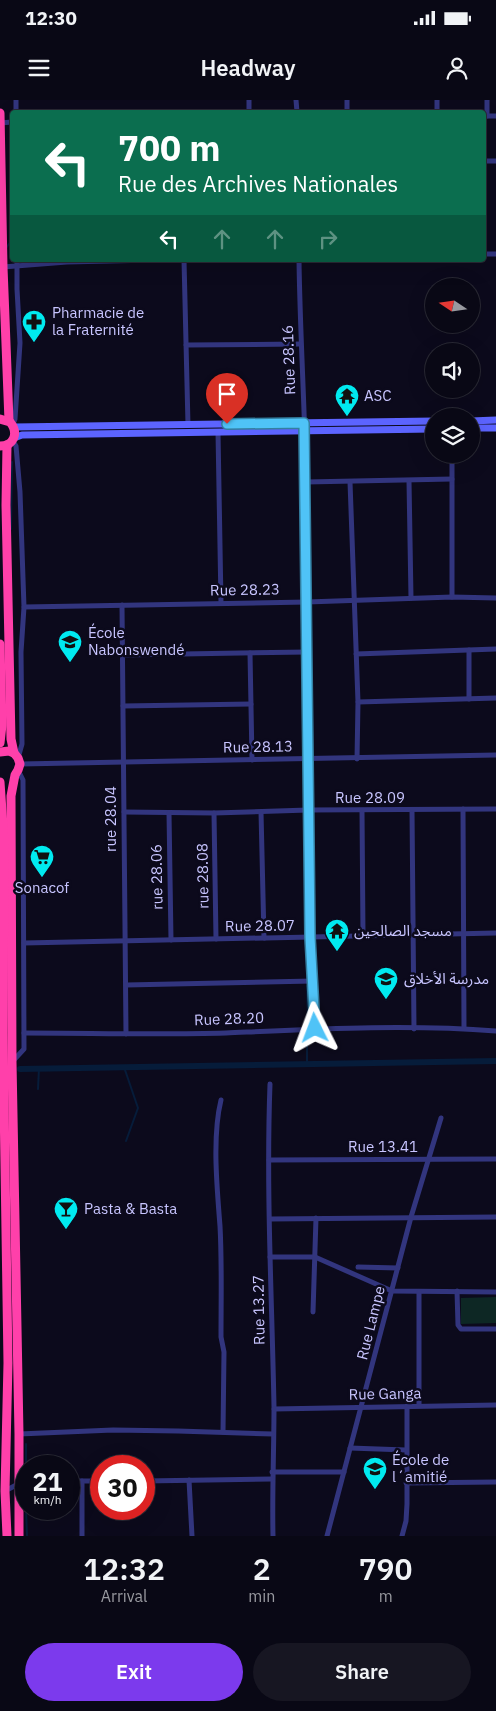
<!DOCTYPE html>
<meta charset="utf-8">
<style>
:root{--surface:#090815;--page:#171622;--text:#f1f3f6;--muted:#999aa0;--line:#292934;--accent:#7c3aed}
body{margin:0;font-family:"IBM Plex Sans","Noto Sans Arabic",sans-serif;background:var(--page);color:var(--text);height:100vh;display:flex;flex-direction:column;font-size:19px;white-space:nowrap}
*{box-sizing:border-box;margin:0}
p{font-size:16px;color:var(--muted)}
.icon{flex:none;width:28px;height:28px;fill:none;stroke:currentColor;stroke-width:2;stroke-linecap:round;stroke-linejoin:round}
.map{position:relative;height:1436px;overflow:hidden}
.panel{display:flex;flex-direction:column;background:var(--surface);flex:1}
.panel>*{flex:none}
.banner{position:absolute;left:10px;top:10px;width:476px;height:152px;border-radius:5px;box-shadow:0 5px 20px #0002,0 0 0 1px var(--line);background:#0b6e4f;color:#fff;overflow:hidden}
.needle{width:32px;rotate:283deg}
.tools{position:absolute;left:425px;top:178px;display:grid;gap:10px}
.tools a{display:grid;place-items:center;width:55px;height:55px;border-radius:50%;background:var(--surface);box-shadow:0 5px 20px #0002,0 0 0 1px var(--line);font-size:25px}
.speed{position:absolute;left:15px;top:1355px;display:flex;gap:10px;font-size:25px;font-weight:700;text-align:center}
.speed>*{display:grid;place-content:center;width:65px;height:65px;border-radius:50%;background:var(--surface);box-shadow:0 5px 20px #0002,0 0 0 1px var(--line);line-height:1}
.speed small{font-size:12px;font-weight:400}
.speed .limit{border:8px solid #d22;background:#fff;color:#111}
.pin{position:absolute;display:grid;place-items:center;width:42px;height:42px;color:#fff;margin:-51px -21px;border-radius:50% 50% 50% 0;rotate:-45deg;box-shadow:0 0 5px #0007}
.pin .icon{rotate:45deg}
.me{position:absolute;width:55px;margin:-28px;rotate:357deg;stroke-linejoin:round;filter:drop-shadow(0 0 4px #0008)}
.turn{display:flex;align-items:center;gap:18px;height:105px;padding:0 25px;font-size:22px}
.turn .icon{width:65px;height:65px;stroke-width:2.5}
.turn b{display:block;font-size:35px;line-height:42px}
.lanes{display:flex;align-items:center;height:48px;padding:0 25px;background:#0003;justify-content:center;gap:25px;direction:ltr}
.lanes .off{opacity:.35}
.eta{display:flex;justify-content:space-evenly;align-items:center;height:85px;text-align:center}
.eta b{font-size:30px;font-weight:600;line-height:35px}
.button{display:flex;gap:10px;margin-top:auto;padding:10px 25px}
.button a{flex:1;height:58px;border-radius:30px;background:var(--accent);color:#fff;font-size:20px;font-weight:600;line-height:58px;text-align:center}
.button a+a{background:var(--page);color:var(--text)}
.status{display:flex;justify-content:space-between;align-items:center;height:35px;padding:0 25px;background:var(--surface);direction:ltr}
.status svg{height:14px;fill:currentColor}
header{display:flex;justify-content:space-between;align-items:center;height:65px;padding:0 25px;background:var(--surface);font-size:22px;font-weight:600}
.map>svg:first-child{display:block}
.green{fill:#0d2724}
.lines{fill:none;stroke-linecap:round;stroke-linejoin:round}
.stream{stroke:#061c3a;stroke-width:2}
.canal{stroke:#061c3a;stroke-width:6}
.street{stroke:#32357e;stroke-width:5}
.secondary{stroke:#5c64ff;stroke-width:7}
.highway{stroke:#ff40aa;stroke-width:9}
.route-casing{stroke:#337fa1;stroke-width:12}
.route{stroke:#4fc3f7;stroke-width:9}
.labels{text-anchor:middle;stroke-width:5;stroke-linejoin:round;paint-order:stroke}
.poi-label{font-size:15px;fill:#c8c5ff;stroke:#0c0a1c;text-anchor:start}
.street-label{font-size:15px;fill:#c8c5ff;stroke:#0c0a1c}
</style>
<div class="status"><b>12:30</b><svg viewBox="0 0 49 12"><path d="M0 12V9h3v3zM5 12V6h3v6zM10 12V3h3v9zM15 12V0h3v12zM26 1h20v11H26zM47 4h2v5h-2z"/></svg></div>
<header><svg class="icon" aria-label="menu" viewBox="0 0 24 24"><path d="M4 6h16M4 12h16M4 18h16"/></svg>Headway<svg class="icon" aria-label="person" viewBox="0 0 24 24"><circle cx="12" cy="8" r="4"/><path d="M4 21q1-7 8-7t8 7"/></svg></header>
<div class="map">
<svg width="496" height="1436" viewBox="0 0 496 1436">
<rect width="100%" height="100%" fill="#0c0a1c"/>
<path class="green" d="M496,1197V1223L461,1224V1198Z"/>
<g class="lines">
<g class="stream">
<path d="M11,31V53"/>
<path d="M12,64V126"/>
<path d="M6,148L12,140"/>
<path d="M11,429L12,362"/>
<path d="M304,636V654"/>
<path d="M304,663L305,705"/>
<path d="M305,715L306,738"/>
<path d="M307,828V833"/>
<path d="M307,842V877"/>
<path d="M307,886L308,924"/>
<path d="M307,964V933"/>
<path d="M124,967L138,1008L126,1041"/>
<path d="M38,989L39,968"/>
<path d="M26,1368V1344"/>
<path d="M26,1394V1405"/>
<path d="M26,1409L27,1436"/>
</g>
<path class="canal" d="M20,969L496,961"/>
<g class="street">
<path d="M249,0V12"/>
<path d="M296,0L297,12"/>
<path d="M347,0V12"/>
<path d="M437,0V12"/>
<path d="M487,0V16"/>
<path d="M16,12V0"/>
<path d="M484,16H496"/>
<path d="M0,23L12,22"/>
<path d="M484,61H496"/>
<path d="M484,154H496"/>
<path d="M184,160L188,325"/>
<path d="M299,160C300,235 305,309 306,384C308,565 307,747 315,928"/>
<path d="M3,167L67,162L153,160"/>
<path d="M186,245L300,244"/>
<path d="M13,324L15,319L20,243L17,189V160"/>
<path d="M218,332L221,503"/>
<path d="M13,341L16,346L20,392L24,507L21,552L22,644L18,658"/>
<path d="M452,354V497"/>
<path d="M409,381L411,498"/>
<path d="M306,382L452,379"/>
<path d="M350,382L358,602L357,659"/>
<path d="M122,505L126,934"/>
<path d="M24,507L307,502L452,497L496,498"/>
<path d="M469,550V599"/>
<path d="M250,553L252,660"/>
<path d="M356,554L496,549"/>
<path d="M122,555L307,552"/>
<path d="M358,602L496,598"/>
<path d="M123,606L251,604"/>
<path d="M20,664C178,661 337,659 496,655"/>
<path d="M463,709L464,928"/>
<path d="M412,710L414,929"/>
<path d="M362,711L363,835"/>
<path d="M124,712L214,713L308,710L496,709"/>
<path d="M261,712L264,838"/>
<path d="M169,713L171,840"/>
<path d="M214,713L216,839"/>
<path d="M24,843L496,833"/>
<path d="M126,885L313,881"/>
<path d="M24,933C91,933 159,935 226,933C316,929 406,924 496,931"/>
<path d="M12,962L24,949L23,680L18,670"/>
<path d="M270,984C266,1092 272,1199 274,1307C274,1350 272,1393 273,1436"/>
<path d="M221,1000C212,1037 217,1087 220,1126C222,1162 221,1200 221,1237L224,1252L223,1332"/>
<path d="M269,1060L496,1059"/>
<path d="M270,1119L496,1117"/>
<path d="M270,1157H315L392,1191L496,1192"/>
<path d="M358,1167L398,1168"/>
<path d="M457,1191L458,1225L461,1229H496"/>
<path d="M419,1192V1305"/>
<path d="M313,1212L316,1118"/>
<path d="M274,1309L496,1305"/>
<path d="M19,1334L113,1330L178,1331L273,1334"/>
<path d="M350,1348L406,1350"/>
<path d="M272,1372H344"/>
<path d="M189,1380L192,1436"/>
<path d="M69,1381H101"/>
<path d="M144,1381L272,1379"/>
<path d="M406,1383L496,1382"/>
<path d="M5,1391L20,1383H26"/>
<path d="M82,1436V1381"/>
<path d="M327,1436L411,1117L441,1018"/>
<path d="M402,1436L406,1421L407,1404V1306"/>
</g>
<g class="secondary">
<path d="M471,321L496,320"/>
<path d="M14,327L434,321"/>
<path d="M471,328H496"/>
<path d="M14,338L22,335L434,329"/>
</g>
<g class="highway">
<path d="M0,13L3,167L9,321"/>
<path d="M0,319L10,322C19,333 14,346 0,346"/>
<path d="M7,345L6,405L11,639L14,653L18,658L20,664L18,670L15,675L11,696L12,962L19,1334V1436"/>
<path d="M0,544L2,625L0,643"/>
<path d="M0,652L9,651L14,653"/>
<path d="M0,682L4,741L3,933L8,1263L5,1391L7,1436"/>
</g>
</g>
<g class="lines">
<defs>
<path id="route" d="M227,324L304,323L309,746L310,837L315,928"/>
</defs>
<use href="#route" class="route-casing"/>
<use href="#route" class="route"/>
</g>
<defs>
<symbol id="pharmacy-pin" viewBox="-11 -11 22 30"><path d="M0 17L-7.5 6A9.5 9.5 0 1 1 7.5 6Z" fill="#00eaf0" stroke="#0c0a1c"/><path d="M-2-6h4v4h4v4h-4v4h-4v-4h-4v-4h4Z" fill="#111"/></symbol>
<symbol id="temple-pin" viewBox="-11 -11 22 30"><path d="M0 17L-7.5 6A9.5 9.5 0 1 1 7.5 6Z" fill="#00eaf0" stroke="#0c0a1c"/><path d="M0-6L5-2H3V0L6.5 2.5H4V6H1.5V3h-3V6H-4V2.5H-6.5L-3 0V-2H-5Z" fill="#111"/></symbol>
<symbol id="school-pin" viewBox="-11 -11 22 30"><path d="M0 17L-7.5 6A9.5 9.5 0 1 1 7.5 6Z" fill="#00eaf0" stroke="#0c0a1c"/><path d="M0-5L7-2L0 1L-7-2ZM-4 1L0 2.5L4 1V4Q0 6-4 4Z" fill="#111"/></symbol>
<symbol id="supermarket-pin" viewBox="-11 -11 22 30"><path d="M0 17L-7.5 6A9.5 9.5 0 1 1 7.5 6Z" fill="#00eaf0" stroke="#0c0a1c"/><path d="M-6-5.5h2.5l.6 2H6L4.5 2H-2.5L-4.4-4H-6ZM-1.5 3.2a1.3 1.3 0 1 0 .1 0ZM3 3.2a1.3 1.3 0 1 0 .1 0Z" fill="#111"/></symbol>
<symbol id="bar-pin" viewBox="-11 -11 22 30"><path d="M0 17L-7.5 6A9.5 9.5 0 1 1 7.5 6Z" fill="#00eaf0" stroke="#0c0a1c"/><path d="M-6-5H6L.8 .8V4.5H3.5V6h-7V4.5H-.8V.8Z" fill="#111"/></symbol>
</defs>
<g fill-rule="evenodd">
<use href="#pharmacy-pin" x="20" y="208" width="28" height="38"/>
<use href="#temple-pin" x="333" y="282" width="28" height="38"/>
<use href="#school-pin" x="56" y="528" width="28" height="38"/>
<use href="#supermarket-pin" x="28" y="743" width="28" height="38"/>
<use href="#temple-pin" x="323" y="817" width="28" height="38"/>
<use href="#school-pin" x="372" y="865" width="28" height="38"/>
<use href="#bar-pin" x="52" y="1095" width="28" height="38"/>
<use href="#school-pin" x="361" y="1355" width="28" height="38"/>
</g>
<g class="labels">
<g class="poi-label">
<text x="52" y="218">Pharmacie de<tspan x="52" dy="17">la Fraternité</tspan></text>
<text x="364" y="301">ASC</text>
<text x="88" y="538">École<tspan x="88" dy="17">Nabonswendé</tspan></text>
<text x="42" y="793" text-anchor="middle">Sonacof</text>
<text x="354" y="836">مسجد الصالحين</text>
<text x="404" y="884">مدرسة الأخلاق</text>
<text x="84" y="1114">Pasta &amp; Basta</text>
<text x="392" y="1365">École de<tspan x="392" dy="17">l´amitié</tspan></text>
</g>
<g class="street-label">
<text transform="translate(289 260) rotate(-92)" y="5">Rue 28.16</text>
<text transform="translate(245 490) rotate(-1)" y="5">Rue 28.23</text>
<text transform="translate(258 647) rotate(-1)" y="5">Rue 28.13</text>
<text x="370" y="703">Rue 28.09</text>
<text transform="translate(111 719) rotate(-90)" y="5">rue 28.04</text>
<text transform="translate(203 776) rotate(-91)" y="5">rue 28.08</text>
<text transform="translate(157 777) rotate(-91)" y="5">rue 28.06</text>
<text transform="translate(260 826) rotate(-1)" y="5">Rue 28.07</text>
<text transform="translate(229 919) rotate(-2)" y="5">Rue 28.20</text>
<text x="383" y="1052">Rue 13.41</text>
<text transform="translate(259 1210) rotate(-91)" y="5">Rue 13.27</text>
<text transform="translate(371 1223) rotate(-76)" y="5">Rue Lampe</text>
<text transform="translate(385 1294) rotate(-1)" y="5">Rue Ganga</text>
</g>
</g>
</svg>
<div class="tools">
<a><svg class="needle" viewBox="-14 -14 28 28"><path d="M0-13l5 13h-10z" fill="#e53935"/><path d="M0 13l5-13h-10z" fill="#999aa0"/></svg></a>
<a><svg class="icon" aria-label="sound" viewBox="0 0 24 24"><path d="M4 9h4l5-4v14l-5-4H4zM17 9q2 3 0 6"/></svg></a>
<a><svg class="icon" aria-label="layers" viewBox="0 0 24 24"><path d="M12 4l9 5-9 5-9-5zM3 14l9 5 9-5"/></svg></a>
</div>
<div class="speed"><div>21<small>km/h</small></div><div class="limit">30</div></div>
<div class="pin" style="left:227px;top:324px;background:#d93025"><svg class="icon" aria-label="arrive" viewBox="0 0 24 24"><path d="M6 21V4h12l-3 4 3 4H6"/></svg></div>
<svg class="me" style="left:315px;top:928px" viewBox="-20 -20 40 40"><path d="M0-17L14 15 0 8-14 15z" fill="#4fc3f7" stroke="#fff" stroke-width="4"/></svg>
<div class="banner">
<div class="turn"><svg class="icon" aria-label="left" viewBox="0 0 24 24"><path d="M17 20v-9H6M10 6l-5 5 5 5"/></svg><div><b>700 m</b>Rue des Archives Nationales</div></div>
<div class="lanes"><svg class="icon" aria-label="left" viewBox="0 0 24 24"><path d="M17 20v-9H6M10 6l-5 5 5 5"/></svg><svg class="icon off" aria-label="ahead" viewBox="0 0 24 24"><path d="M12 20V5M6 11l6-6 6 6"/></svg><svg class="icon off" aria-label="ahead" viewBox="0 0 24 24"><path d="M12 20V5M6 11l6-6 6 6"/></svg><svg class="icon off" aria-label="right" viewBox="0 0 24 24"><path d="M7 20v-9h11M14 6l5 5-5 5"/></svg></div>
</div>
</div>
<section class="panel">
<div class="eta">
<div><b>12:32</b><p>Arrival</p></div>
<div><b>2</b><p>min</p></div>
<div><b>790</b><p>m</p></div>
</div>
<div class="button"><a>Exit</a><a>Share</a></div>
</section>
